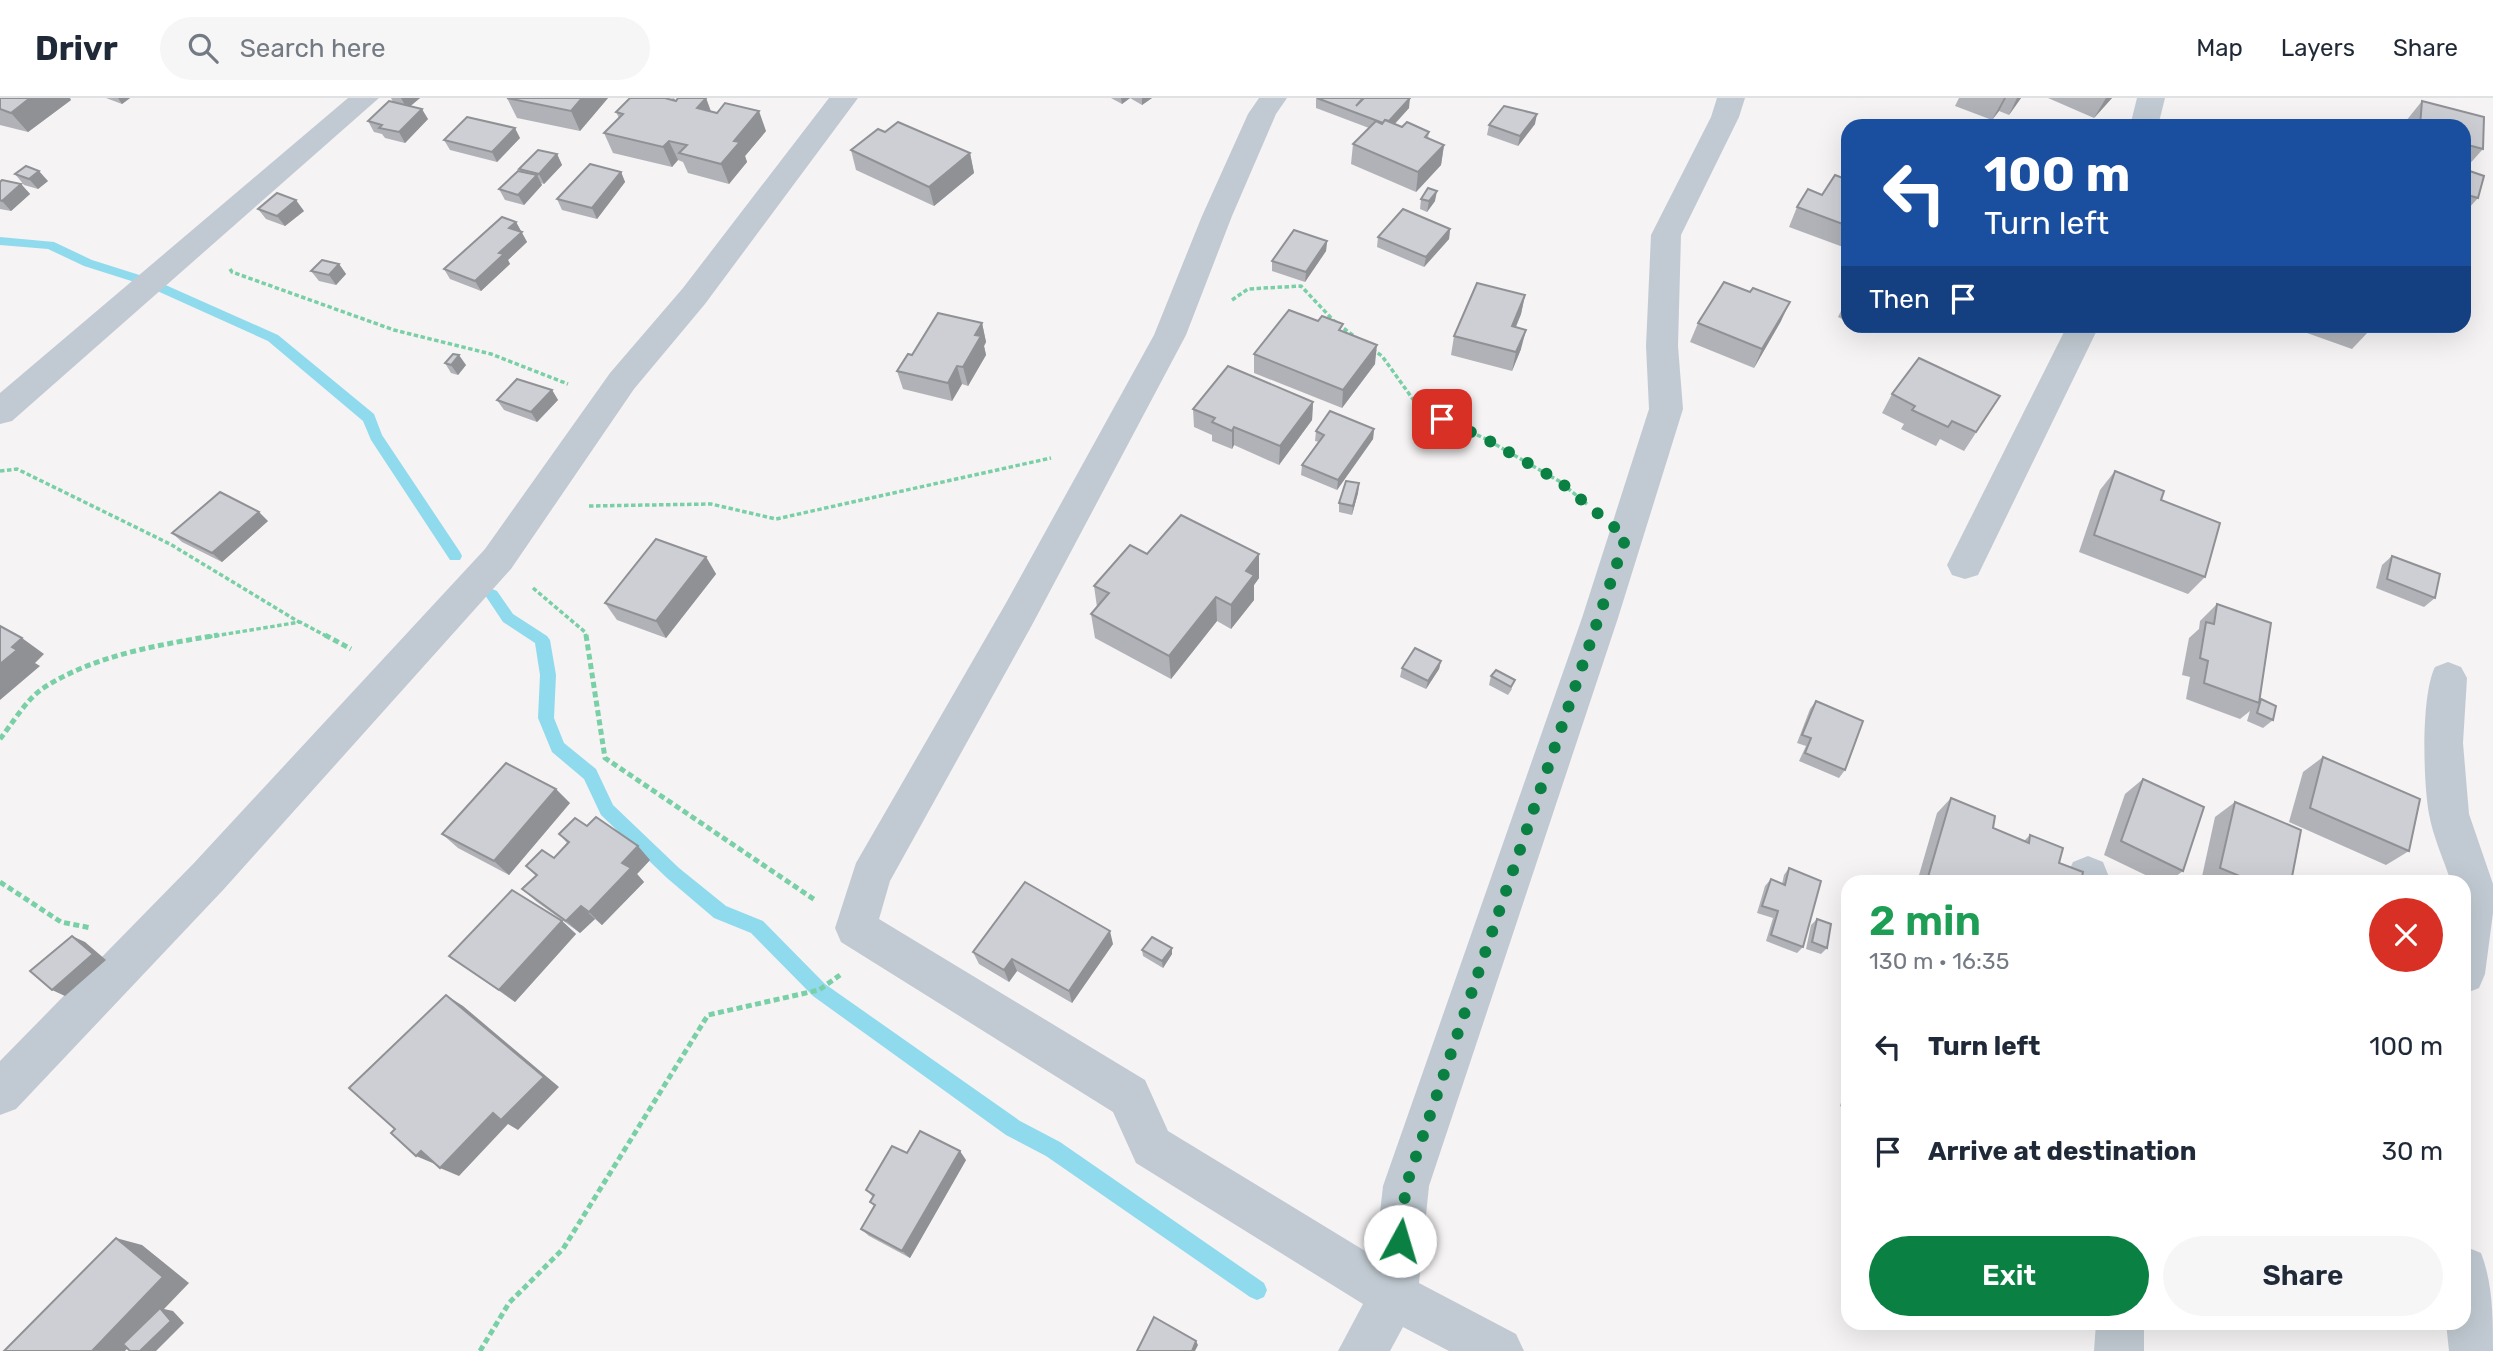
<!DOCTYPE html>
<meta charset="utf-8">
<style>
:root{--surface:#fff;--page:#f6f6f7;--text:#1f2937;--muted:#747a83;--line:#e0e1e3;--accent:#0b8043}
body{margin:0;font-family:Rubik,sans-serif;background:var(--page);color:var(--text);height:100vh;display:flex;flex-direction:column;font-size:26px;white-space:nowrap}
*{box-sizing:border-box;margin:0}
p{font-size:23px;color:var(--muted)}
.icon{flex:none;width:38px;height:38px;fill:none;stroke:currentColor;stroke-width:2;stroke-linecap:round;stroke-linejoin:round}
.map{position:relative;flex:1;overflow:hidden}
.sheet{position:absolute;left:1841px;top:777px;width:630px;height:455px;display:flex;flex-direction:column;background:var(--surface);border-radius:21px;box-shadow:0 7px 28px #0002}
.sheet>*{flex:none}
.banner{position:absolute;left:1841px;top:21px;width:630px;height:214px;border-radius:21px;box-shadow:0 7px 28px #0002;background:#1a4fa0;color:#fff;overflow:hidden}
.pin{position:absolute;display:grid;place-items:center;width:60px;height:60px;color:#fff;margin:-30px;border-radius:14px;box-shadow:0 4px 10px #0006}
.me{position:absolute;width:77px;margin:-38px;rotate:6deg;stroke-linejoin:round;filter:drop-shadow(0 0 5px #0008)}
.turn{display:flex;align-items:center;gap:24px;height:147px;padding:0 28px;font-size:32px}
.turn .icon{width:91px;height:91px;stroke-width:2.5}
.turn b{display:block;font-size:49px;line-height:60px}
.then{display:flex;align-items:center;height:66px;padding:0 28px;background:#0003;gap:14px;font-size:26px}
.round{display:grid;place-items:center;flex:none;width:74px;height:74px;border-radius:37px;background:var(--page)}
.overview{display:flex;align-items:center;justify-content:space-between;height:119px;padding:0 28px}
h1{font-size:42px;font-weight:600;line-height:52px;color:#1e9e55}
.action{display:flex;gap:14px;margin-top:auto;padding:14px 28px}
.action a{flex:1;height:80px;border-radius:42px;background:var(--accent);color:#fff;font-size:28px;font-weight:600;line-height:80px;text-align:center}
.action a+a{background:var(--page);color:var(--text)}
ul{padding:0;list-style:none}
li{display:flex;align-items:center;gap:21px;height:105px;padding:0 28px}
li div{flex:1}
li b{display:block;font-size:26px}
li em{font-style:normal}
header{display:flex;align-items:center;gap:42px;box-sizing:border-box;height:98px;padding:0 35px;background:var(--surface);border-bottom:2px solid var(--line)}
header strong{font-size:33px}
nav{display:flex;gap:38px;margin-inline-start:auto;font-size:24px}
.search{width:490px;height:63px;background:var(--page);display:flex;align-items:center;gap:18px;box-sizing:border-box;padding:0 24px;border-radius:38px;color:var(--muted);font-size:26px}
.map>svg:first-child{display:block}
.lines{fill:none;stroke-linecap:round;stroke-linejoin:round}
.stream{fill:#90daee;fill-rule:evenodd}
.path-far1{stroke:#7ad0a6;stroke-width:3.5;stroke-dasharray:4.5 2.5;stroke-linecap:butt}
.path{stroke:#7ad0a6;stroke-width:5;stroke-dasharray:6 3.5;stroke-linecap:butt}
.minor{fill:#c1cad2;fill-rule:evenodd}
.wall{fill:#b0b2b7}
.shaded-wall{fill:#909195}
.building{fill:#cdcfd5;stroke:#909195;stroke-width:2}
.route{stroke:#0b8043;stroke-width:12;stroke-dasharray:0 21.6}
</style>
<header>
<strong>Drivr</strong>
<div class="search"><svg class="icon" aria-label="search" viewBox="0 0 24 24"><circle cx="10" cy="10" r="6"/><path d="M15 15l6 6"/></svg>Search here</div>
<nav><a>Map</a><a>Layers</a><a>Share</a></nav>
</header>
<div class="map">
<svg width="2493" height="1253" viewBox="0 0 2493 1253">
<rect width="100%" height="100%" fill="#f5f3f3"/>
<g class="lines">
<g class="stream">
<path d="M0,139L54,144L92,162L152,181L278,237L374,316L382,337L460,454L462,458L460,462H450L371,342L363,323L268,243L144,187L84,168L48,151L0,147Z"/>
<path d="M492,491L497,493L513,516L547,538L550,542L556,577L554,620L564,645L596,671L613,707L679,770L726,808L763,823L825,886L1020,1023L1060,1044L1264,1185L1267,1192L1264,1199L1257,1202L1250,1199L1046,1058L1006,1037L813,898L751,835L714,820L667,780L601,717L584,681L552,654L538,620L540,577L535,545L503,524L485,497Z"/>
</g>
<g class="path-far1">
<path d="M230,171L232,174L394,232L491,256L568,286"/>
<path d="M1232,202L1248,191L1301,188L1334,223L1359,242"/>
<path d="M1372,251L1382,258L1420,311L1486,341L1559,383L1588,407"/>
<path d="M0,373L17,371L170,446L299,524"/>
<path d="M589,408L711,406L776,421L1051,360"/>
<path d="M533,490L585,534L586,539"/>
<path d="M208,539L300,524L328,539"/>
</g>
<g class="path">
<path d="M325,537L351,551"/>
<path d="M586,537L605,660L815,802"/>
<path d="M0,641C12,626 26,602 42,591C93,557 159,547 218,537"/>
<path d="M0,784L61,824L91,830"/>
<path d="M480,1253L509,1205L563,1151L708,917L819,892L840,877"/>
</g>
<g class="minor">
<path d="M348,0H379L12,323L0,326V295Z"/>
<path d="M829,0H858L705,206L634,291L511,471L224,791L16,1011L0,1017V963L194,765L485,451L610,275L683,190Z"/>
<path d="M1259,0H1287L1276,16L1232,118L1186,237L1032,527L890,783L879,821L1145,982L1168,1033L1375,1159L1383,1088L1582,520L1649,311L1646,248L1651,137L1711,19L1717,0H1745L1739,19L1681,137L1678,248L1683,311L1618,520L1429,1088L1419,1185L1516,1236L1524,1253H1449L1403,1229L1390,1253H1338L1363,1206L1136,1065L1113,1014L841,844L835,830L856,765L1006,505L1154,237L1202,118L1248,16Z"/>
<path d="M2137,0H2165L2158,28H2130Z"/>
<path d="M2067,228H2099L1978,477L1965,481L1952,477L1947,467Z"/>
<path d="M2448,564L2461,569L2467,580L2463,645L2469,716L2493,786V815L2485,876L2479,890L2464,896V784H2451C2444,762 2433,739 2429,716C2423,683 2421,597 2435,569Z"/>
<path d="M2088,758L2103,764L2111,784H2069L2067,777L2073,764Z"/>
<path d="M2464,1148L2481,1155C2493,1186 2493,1220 2493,1253H2449L2446,1225H2464Z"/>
<path d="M2096,1225H2144V1253H2094Z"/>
</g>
</g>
<g class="wall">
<path d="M0,0L71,2L28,34L0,27Z"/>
<path d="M106,0H130L122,6Z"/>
<path d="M391,0H420L410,8L428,21L405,45L385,40L382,36L374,34L368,23L393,4Z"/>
<path d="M507,0H608L580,33L517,20Z"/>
<path d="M674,0L676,3L706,0L711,13L766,33L745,58L747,64L729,86L688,75L683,64L678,62L672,69L613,55L604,35L619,20L616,14Z"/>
<path d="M1111,0H1152L1142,7L1130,0L1122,6Z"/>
<path d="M1316,0L1409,10L1395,26L1402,29L1429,34L1428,40L1444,47L1441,67L1416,94L1351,66L1353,46L1369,30L1316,10Z"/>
<path d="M1959,0H2021L2009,17L1999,13L1992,22L1955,8Z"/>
<path d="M2048,0H2112L2094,20Z"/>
<path d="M2422,3L2484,19L2483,51L2465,71L2464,70V28H2406V23Z"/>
<path d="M1535,26L1518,48L1487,37L1489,27Z"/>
<path d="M885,34L970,55L974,75L934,108L856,72L851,52Z"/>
<path d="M520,40L497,64L450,52L444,42Z"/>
<path d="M557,56L562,67L544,86L541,85L542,87L524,107L505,102L499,91L520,73L519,71Z"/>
<path d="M2464,71L2478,100L2468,111L2464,109Z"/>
<path d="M621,74L625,84L597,121L562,112L557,101Z"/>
<path d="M15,76L48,83L38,91L24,87Z"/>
<path d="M1848,82V140L1843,149L1789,129L1797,109L1822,97Z"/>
<path d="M0,84L21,86L30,96L11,113L0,111Z"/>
<path d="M1421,101L1435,103L1427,114L1420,111Z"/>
<path d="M258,111L304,113L285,128L266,121Z"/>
<path d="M516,124L527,144L508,162L510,166L481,193L450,181L444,171Z"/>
<path d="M1450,131L1449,141L1424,169L1377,149L1378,139Z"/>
<path d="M1327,143L1326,153L1305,184L1272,173V163Z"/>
<path d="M339,166L346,176L336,187L319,183L311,173Z"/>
<path d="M1525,197L1521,216L1516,229L1521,251L1512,273L1451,257L1454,238Z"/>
<path d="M1848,203V224L1838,219L1843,209Z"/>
<path d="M1781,223L1754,270L1690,244L1698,225Z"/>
<path d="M982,225L986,244L984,248L986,257L968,288L962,286L952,303L903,291L897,273L912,257Z"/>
<path d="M1856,228H1877L1871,235Z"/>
<path d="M2309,228H2371L2370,232L2352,251L2307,235Z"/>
<path d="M1343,233L1375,266L1342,310L1254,275V256Z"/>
<path d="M445,265L466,267L458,277L451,275Z"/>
<path d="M552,292L558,302L537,324L504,312L497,302Z"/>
<path d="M1892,296L2000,298L1964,353L1940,341L1936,348L1901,331L1904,326L1882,315Z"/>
<path d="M1313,304L1312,322L1279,367L1234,347L1232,351L1212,343V337L1194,329L1193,311Z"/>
<path d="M1374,331L1373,341L1337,392L1301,377L1302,367L1319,344L1315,343L1316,333Z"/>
<path d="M2115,373L2161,402L2205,479L2188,496L2079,454L2100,392Z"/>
<path d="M1359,385L1358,395L1352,417L1339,414V405Z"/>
<path d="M268,423L222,464L182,444L172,435Z"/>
<path d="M1147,456L1259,480L1254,487V502L1231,531L1217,523L1171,581L1095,540L1091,516L1097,509L1094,488Z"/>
<path d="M2392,458L2435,500L2424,509L2376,490L2382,467Z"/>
<path d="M706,459L716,476L666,540L617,522L605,505Z"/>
<path d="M2217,506L2260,602L2273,622L2263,630L2247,623L2250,613L2240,621L2186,601L2190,579L2182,577L2189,540L2199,531L2200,523Z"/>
<path d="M1441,563L1439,571L1426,591L1400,579L1402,570Z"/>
<path d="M1496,572L1512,591L1508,597L1489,587L1491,578Z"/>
<path d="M1816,603L1845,672L1839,680L1799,663L1806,648L1797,645L1810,611Z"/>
<path d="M2323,659L2409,753L2386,767L2289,724L2303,674Z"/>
<path d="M2143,681L2183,773L2168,784H2160L2104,757L2125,696Z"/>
<path d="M1951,700L1993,730L2024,743L2030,737L2081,784H1917L1937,715Z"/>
<path d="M2235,704L2291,784L2201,783L2215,719Z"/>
<path d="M570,705L509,777L458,750L442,736Z"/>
<path d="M587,728L650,762L637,776L644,784L602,827L595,821L580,835L537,804L522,791L536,778L526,768L554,760L567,745L559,736Z"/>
<path d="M1789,770L1803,849L1797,855L1766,843L1773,820L1757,815L1765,788L1771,781L1782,786L1784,777Z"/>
<path d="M1817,821L1827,850L1821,856L1806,851L1811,827Z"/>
<path d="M562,823L576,836L515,904L449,858Z"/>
<path d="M1113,846L1072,905L1017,873L1009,884L979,866L973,854Z"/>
<path d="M1142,852L1172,856L1163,870L1143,858Z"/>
<path d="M1848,983V1012L1840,1008Z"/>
<path d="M907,1055L966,1062L910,1160L869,1138L861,1131L874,1108L870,1104L873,1099L866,1092Z"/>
</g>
<g class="shaded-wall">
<path d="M30,0H70L71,2L28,34L11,15Z"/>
<path d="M118,0H130L122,6Z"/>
<path d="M401,0H420L407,11Z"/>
<path d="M582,0H608L580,33L571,13Z"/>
<path d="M706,0L713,20L697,10Z"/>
<path d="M1121,0H1130L1122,6Z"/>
<path d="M1142,0H1152L1142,7Z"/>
<path d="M1410,0L1409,10L1385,36L1386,26Z"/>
<path d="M2004,0H2006L1999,13L1992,22Z"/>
<path d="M2017,0H2021L2009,17Z"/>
<path d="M2106,0H2112L2094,20Z"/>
<path d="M422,11L428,21L405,45L399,34Z"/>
<path d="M759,13L766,33L745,58L747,64L729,86L721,66L734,43Z"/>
<path d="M1537,16L1535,26L1518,48L1520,38Z"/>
<path d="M515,30L520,40L497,64L492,54Z"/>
<path d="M669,43L678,62L672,69L663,49Z"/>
<path d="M1444,47L1441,67L1416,94L1418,74Z"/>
<path d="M970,55L974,75L934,108L929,89Z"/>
<path d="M557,56L562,67L544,86L539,76Z"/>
<path d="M39,73L48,83L38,91L29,81Z"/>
<path d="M621,74L625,84L597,121L592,110Z"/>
<path d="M537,77L542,87L524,107L518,97Z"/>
<path d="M21,86L30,96L11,113L2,103Z"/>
<path d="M1437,93L1435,103L1427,114L1429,103Z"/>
<path d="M296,102L304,113L285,128L277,118Z"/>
<path d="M516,124L527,144L508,162L510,166L481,193L475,183L509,130Z"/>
<path d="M1450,131L1449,141L1424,169L1426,159Z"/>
<path d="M1327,143L1326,153L1305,184L1306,174Z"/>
<path d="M339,166L346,176L336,187L329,177Z"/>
<path d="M1525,197L1521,216L1508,247L1512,228Z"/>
<path d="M1790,204L1781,223L1754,270L1762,251Z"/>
<path d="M982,225L986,244L984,248L986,257L968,288L963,269L975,237Z"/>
<path d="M1526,232L1521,251L1512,273L1516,254Z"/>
<path d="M1377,247L1375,266L1342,310L1343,292Z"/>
<path d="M459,257L466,267L458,277L451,267Z"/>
<path d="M957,268L962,286L952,303L948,285Z"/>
<path d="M552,292L558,302L537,324L531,314Z"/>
<path d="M1313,304L1312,322L1279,367L1280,348Z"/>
<path d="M1234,329V347L1232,351V333Z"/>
<path d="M1374,331L1373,341L1337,392L1338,382Z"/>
<path d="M1359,385L1358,395L1352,417L1353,408Z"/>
<path d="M259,414L268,423L222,464L212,455Z"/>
<path d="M1259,456V480L1254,487V502L1231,531V507L1246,473Z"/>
<path d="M706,459L716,476L666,540L656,523Z"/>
<path d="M1216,499L1217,523L1171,581L1169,558Z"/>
<path d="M22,540L44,556L35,565L40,568L0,602V566L12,549Z"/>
<path d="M1441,563L1439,571L1426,591L1428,583Z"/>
<path d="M556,691L570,705L509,777L494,763Z"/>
<path d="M638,748L650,762L637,776L644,784L602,827L589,814L622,765Z"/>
<path d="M581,808L595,821L580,835L566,823Z"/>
<path d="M562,823L576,836L515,904L499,892Z"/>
<path d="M1110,833L1113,846L1072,905L1069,893Z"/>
<path d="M72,838L85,844L106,862L65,898L52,892Z"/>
<path d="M1172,850V856L1163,870L1162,863Z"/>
<path d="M1012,861L1017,873L1009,884L1004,872Z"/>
<path d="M446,897L463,908L559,989L518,1032L508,1026L459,1078L440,1070Z"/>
<path d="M421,1053L439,1061L435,1066L416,1058Z"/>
<path d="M960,1053L966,1062L910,1160L902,1153Z"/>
<path d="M116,1140L142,1147L189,1185L164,1211L173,1213L184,1225L156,1253H140L162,1213L125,1253H92Z"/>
<path d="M1196,1243L1198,1247L1195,1253H1192Z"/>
</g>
<g class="building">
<path d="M0,0H30L11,15L0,11Z"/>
<path d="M507,0H582L571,13Z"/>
<path d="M630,0H665L676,3L678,0H706L697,10L717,15L725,5L759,13L734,43L740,44L721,66L679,55L687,47L669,43L663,49L604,35L623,16L616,14Z"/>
<path d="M1317,0H1363L1356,8L1364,0H1410L1389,23L1385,22L1383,25Z"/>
<path d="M389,3L422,11L399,34L379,30L382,27L368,23Z"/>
<path d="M2422,3L2484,19L2483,51L2464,46V28H2420Z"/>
<path d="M1504,8L1537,16L1520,38L1489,27Z"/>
<path d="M467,19L515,30L492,54L444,42Z"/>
<path d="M1385,22L1402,29L1407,24L1429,34L1425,39L1444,47L1418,74L1353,46L1376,23L1382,26Z"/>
<path d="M898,24L970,55L929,89L851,52L878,31L885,34Z"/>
<path d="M538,52L557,56L539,76L519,71Z"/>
<path d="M590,66L621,74L592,110L557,101Z"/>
<path d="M26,68L39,73L29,81L15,76Z"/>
<path d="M2464,71L2484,78L2478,100L2464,96Z"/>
<path d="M518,73L537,77L518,97L499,91Z"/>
<path d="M1835,77L1848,82V128L1797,109L1808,91L1822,97Z"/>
<path d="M2,82L21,86L2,103L0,102V84Z"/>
<path d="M1428,90L1437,93L1429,103L1421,101Z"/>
<path d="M277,95L296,102L277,118L258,111Z"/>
<path d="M1403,111L1450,131L1426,159L1378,139Z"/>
<path d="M502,119L516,124L509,130L522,134L499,155L504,156L475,183L444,171Z"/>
<path d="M1294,132L1327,143L1306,174L1272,163Z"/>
<path d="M322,162L339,166L329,177L311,173Z"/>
<path d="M1724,184L1750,194L1753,190L1790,204L1762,251L1698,225Z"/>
<path d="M1477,185L1525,197L1512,228L1526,232L1516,254L1454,238Z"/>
<path d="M1848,203V211L1843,209Z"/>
<path d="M1289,212L1318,223L1322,218L1343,226L1339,232L1377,247L1343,292L1254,256Z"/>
<path d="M938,215L982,225L975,237L981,238L963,269L957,268L948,285L897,273L908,256L912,257Z"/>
<path d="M2356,228H2371L2370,232Z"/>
<path d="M453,256L459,257L451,267L445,265Z"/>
<path d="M1919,260L2000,298L1976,334L1952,323L1948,329L1912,312L1915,308L1892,296Z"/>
<path d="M1228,268L1313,304L1280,348L1234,329L1232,333L1212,324L1215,320L1193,311Z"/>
<path d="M517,281L552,292L531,314L497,302Z"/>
<path d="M1330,313L1374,331L1338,382L1302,367L1324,337L1316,333Z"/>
<path d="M2115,373L2164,393L2161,402L2220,425L2205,479L2094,437Z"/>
<path d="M1346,383L1359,385L1353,408L1339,405Z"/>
<path d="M220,394L259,414L212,455L172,435Z"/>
<path d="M1181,417L1259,456L1246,473L1254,477L1231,507L1216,499L1169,558L1091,516L1109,495L1094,488L1130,447L1147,456Z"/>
<path d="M656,441L706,459L656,523L605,505Z"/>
<path d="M2392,458L2440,476L2435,500L2387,481Z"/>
<path d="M2217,506L2271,525L2259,605L2204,585L2208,563L2200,560L2206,524L2214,526Z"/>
<path d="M0,528L22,540L12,549L17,552L0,566Z"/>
<path d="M1415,550L1441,563L1428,583L1402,570Z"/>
<path d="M1496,572L1515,582L1511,589L1491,578Z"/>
<path d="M2261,601L2276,608L2273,622L2257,615Z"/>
<path d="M1816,603L1863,623L1845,672L1805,655L1811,640L1802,637Z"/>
<path d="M2323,659L2420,701L2409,753L2310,710Z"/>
<path d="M506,665L556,691L494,763L442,736Z"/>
<path d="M2143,681L2204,709L2183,773L2121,743Z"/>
<path d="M1951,700L1995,718L1993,730L2029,745L2030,737L2063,750L2059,765L2083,774L2081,784H1939L1928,779Z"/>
<path d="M2235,704L2301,732L2291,784H2254L2220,770Z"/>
<path d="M596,719L638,748L622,765L631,770L589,814L581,808L566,823L522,791L537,777L526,768L542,752L554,760L569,744L559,736L575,720L587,728Z"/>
<path d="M1789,770L1821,783L1803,849L1771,837L1778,813L1762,808L1771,781L1785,787Z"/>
<path d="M1025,784L1110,833L1069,893L1012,861L1004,872L973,854Z"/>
<path d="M512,792L562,823L499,892L449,858Z"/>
<path d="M1817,821L1831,826L1827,850L1812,844Z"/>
<path d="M72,838L93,856L52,892L30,873Z"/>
<path d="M1152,839L1172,850L1162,863L1142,852Z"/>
<path d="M446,897L544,979L501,1022L493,1015L440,1070L421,1053L416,1058L391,1035L395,1031L349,990Z"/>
<path d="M920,1033L960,1053L902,1153L861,1131L875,1107L870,1104L874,1097L866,1092L892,1048L907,1055Z"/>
<path d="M116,1140L163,1179L92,1253H4Z"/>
<path d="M160,1210L171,1223L140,1253H130L123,1246Z"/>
<path d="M1154,1219L1196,1243L1192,1253H1137Z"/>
</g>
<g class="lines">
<path class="route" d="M1400,1143L1406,1088L1626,439L1559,383L1486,341L1442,321"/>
</g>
</svg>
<div class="pin" style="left:1442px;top:321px;background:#d93025"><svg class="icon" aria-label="arrive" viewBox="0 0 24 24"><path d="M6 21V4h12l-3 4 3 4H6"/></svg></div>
<svg class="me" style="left:1400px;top:1143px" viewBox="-20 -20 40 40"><circle r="19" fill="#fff"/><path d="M0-13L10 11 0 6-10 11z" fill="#0b8043"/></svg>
<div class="banner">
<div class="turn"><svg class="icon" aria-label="left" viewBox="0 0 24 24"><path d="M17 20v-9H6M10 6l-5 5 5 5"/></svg><div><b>100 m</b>Turn left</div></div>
<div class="then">Then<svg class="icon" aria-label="arrive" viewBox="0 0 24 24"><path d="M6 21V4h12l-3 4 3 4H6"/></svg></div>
</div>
<section class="sheet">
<div class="overview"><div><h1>2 min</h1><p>130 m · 16:35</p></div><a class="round" style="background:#d93025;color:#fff"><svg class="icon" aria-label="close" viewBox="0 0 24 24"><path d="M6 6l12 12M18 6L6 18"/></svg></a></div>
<ul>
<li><svg class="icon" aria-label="left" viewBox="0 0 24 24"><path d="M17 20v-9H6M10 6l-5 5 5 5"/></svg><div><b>Turn left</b></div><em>100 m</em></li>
<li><svg class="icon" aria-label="arrive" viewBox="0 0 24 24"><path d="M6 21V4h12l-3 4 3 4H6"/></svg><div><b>Arrive at destination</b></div><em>30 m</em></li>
</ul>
<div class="action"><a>Exit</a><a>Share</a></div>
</section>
</div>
